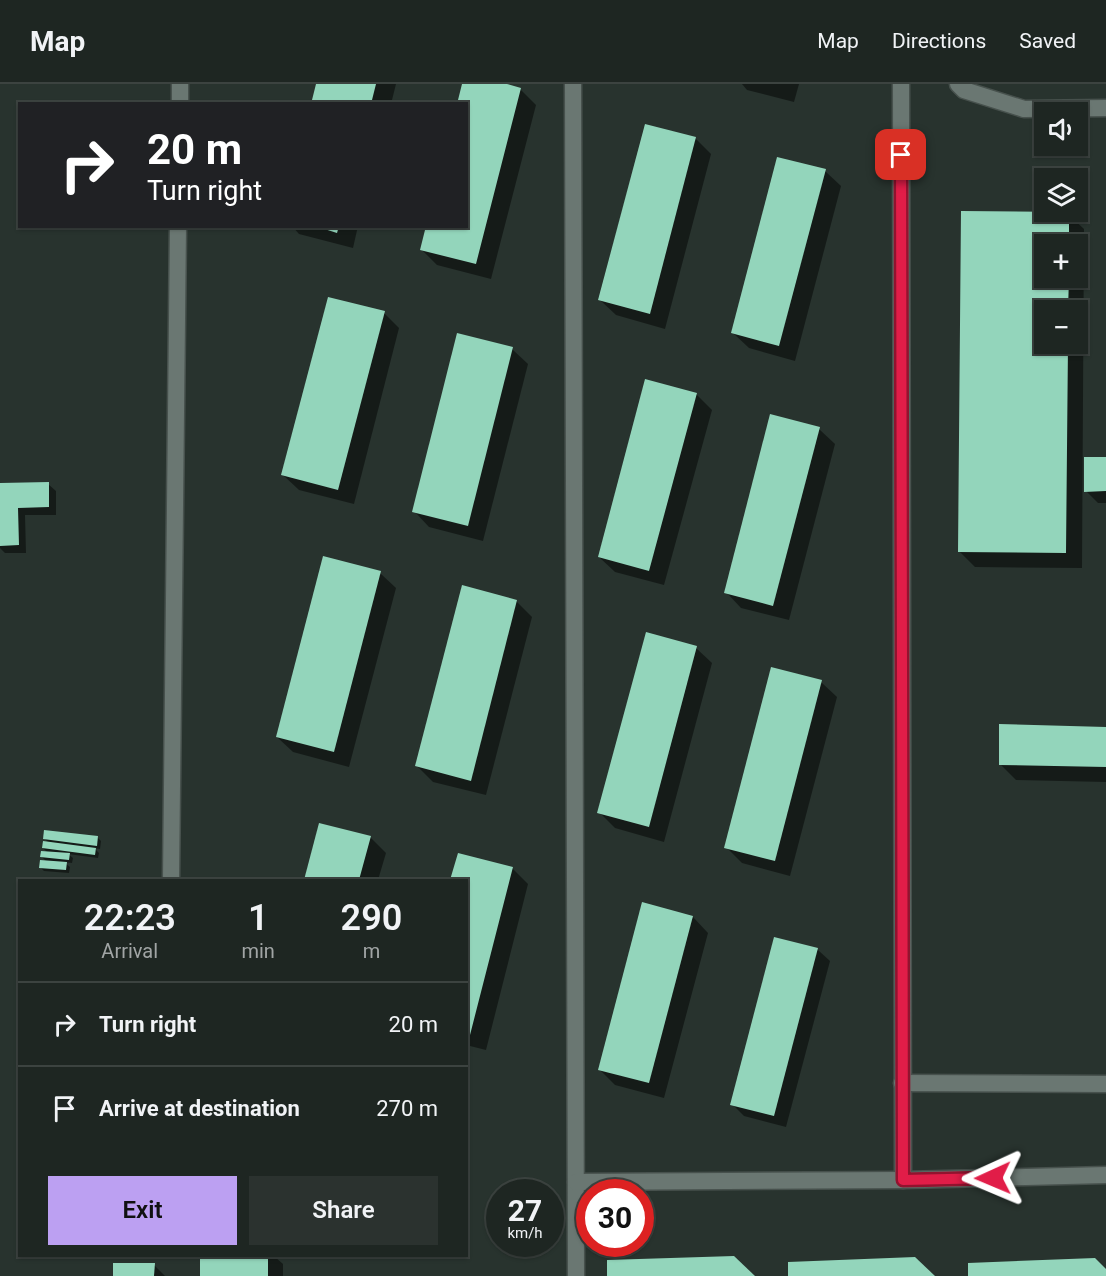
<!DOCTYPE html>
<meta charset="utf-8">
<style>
:root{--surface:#1e2622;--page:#2b322f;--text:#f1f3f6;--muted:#a1a5a5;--line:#3c4340;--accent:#bca0f2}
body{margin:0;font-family:Roboto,sans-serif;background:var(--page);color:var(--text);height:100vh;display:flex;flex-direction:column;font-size:22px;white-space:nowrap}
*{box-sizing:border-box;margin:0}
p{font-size:20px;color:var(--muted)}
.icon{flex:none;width:33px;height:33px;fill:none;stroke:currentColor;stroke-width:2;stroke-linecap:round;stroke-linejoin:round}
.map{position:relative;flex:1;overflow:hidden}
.panel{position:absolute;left:18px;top:795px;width:450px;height:378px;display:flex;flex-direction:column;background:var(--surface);border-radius:0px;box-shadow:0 2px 4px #0004,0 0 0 2px var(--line)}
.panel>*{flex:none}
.hud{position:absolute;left:18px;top:18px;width:450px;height:126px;border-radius:0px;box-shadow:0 2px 4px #0004,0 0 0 2px var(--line);background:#202124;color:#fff;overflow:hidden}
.fabs{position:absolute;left:1034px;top:18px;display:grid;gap:12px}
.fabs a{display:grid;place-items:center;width:54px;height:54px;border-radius:0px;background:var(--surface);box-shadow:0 2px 4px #0004,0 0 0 2px var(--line);font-size:30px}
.speed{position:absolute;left:486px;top:1095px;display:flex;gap:12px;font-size:30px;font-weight:700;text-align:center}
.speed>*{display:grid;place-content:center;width:78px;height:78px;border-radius:50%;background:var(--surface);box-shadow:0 2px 4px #0004,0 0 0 2px var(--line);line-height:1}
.speed small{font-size:15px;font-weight:400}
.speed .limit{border:9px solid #d22;background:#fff;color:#111}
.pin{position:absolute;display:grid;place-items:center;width:51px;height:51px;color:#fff;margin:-26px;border-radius:12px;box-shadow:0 3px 9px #0006}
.me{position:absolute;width:66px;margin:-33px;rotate:269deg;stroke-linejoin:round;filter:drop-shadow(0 0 4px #0008)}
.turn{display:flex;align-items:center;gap:21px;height:126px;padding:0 30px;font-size:27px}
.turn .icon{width:78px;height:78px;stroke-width:2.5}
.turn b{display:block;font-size:42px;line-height:51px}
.eta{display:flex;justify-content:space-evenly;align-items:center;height:102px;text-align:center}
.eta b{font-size:36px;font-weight:600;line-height:42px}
.button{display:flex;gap:12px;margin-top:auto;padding:12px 30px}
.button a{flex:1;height:69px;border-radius:0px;background:var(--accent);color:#111;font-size:24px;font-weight:600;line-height:69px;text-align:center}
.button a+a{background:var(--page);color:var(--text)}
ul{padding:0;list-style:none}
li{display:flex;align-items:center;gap:18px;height:84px;padding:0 30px;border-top:2px solid var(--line)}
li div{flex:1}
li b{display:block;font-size:22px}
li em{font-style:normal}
header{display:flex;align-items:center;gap:36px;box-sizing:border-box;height:84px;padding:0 30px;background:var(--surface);border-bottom:2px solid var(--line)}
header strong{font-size:28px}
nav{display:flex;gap:33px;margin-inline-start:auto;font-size:21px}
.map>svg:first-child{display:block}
.shadow{fill:#0007;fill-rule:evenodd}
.building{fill:#93d5bb}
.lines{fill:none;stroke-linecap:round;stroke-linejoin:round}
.minor-casing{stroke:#47514d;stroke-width:19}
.minor{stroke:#6a7772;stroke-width:16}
.route-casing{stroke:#92132f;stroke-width:15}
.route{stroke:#e11d48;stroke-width:10}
</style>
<header>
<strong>Map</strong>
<nav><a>Map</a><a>Directions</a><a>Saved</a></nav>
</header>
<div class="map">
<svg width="1106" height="1192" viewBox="0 0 1106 1192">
<rect width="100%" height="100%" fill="#28332e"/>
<g class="shadow">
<path d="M318,0H396L391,20H313Z"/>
<path d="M464,0H501L520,5L536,21L491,195L437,181L422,166L466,142V20Z"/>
<path d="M742,0H799L794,18L747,6Z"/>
<path d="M646,42L696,55L711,70L665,245L616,231L600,216Z"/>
<path d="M825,87L841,102L795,277L749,264L733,249Z"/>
<path d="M962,129L1068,130L1084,145L1082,484L975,483L960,468ZM1044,160H1077V194H1044ZM1044,226H1077V260H1044Z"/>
<path d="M292,142H358L353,164L299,150Z"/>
<path d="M384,229L399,244L354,420L299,406L283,391Z"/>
<path d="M512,265L528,280L483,457L429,443L414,427Z"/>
<path d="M696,310L712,326L664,501L615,488L599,473Z"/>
<path d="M819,345L835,360L789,536L741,524L726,508Z"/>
<path d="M1106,374V419H1098L1086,407Z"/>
<path d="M48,400L56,407V431H25L26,469H5L0,464V401Z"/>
<path d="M380,489L396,504L349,683L293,668L277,653Z"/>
<path d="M516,517L532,533L486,711L433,698L417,682Z"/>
<path d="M696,564L712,579L664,758L615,744L599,728Z"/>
<path d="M821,598L837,613L790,792L742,779L726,763Z"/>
<path d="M1106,644V698L1016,696L1000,680Z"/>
<path d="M320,740L370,753L386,769L378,796H306Z"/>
<path d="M97,753L101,757L100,765L94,764L99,769L98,774L68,770L73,774L72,779L64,778L70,783L69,789L44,787L41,784L47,778L42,773L48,769L43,764L49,759L45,755Z"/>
<path d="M459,770L512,784L528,800L486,966L466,961V796H452Z"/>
<path d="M693,833L708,849L664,1014L615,1001L599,985Z"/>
<path d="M775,855L818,866L830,877L786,1043L744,1032L732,1020Z"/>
<path d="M201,1172H274L283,1180V1192H201Z"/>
<path d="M154,1181L165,1192H115Z"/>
</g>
<g class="building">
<path d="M316,0H376L371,20H311Z"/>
<path d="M462,0H507L521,4L476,180L420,166L426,142H466V20H457Z"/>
<path d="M645,40L696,53L650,230L598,216Z"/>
<path d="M777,73L826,85L779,262L731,249Z"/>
<path d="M961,127L1069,128V160H1044V194H1069L1068,226H1044V260H1068L1066,469L958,468Z"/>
<path d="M315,142H339L337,149Z"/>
<path d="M328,213L385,227L338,406L281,391Z"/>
<path d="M457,249L513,263L468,442L412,428Z"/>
<path d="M645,295L697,309L649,487L598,473Z"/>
<path d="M770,330L820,343L773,522L724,509Z"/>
<path d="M1084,373H1106V407L1084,408Z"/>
<path d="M49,398V423L18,424L19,461L0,462V399Z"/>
<path d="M323,472L381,487L334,668L276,653Z"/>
<path d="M462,501L517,516L471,697L415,682Z"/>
<path d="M646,548L697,562L649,743L597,729Z"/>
<path d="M771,583L822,596L775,777L724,764Z"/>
<path d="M999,640L1106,643V683L999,681Z"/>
<path d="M319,739L371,752L359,796H304Z"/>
<path d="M44,746L98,752L97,762L43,755Z"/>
<path d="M43,757L96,764L95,771L42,764Z"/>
<path d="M41,767L70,769L69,776L40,773Z"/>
<path d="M458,769L513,783L470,951L466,950V796H450Z"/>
<path d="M40,776L67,778L66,786L39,784Z"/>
<path d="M642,818L693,832L649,999L598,986Z"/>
<path d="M774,853L818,864L774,1032L730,1021Z"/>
<rect x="200" y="1172" width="68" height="20"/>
<path d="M734,1172L755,1192H607V1176Z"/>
<path d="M915,1173L935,1192H788V1178Z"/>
<path d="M1095,1174L1106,1185V1192H968V1179Z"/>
<path d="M113,1179H155L154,1192H113Z"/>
</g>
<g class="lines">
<defs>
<g id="minor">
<path d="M573,0L576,1192"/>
<path d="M901,0L903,1096"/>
<path d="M958,0L964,6L1024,25L1106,24"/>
<path d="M180,20V0"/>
<path d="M171,796L178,142"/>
<path d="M902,999L1106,1000"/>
<path d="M576,1098L903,1096L1106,1091"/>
</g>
</defs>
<use href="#minor" class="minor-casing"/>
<use href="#minor" class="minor"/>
</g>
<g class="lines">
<defs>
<path id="route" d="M901,71L903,1096L993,1094"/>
</defs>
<use href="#route" class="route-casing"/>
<use href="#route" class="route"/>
</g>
</svg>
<div class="fabs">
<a><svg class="icon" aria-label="sound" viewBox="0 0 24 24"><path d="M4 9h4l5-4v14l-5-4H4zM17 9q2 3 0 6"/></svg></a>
<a><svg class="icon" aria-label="layers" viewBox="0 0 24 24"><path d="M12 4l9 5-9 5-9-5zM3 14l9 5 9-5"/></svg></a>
<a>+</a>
<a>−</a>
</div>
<div class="speed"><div>27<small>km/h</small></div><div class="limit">30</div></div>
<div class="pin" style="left:901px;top:71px;background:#d93025"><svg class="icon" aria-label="arrive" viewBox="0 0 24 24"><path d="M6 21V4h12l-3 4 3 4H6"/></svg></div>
<svg class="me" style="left:993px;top:1094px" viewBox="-20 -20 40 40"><path d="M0-17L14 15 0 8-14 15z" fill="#e11d48" stroke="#fff" stroke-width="4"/></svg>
<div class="hud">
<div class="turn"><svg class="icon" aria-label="right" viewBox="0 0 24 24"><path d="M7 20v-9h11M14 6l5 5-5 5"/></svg><div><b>20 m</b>Turn right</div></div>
</div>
<section class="panel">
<div class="eta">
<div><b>22:23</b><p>Arrival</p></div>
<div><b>1</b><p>min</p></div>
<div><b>290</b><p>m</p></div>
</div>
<ul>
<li><svg class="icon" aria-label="right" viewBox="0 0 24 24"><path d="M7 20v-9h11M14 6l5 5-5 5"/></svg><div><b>Turn right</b></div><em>20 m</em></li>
<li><svg class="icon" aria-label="arrive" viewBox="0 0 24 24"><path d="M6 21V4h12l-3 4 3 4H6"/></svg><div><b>Arrive at destination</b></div><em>270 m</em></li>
</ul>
<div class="button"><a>Exit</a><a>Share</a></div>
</section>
</div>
